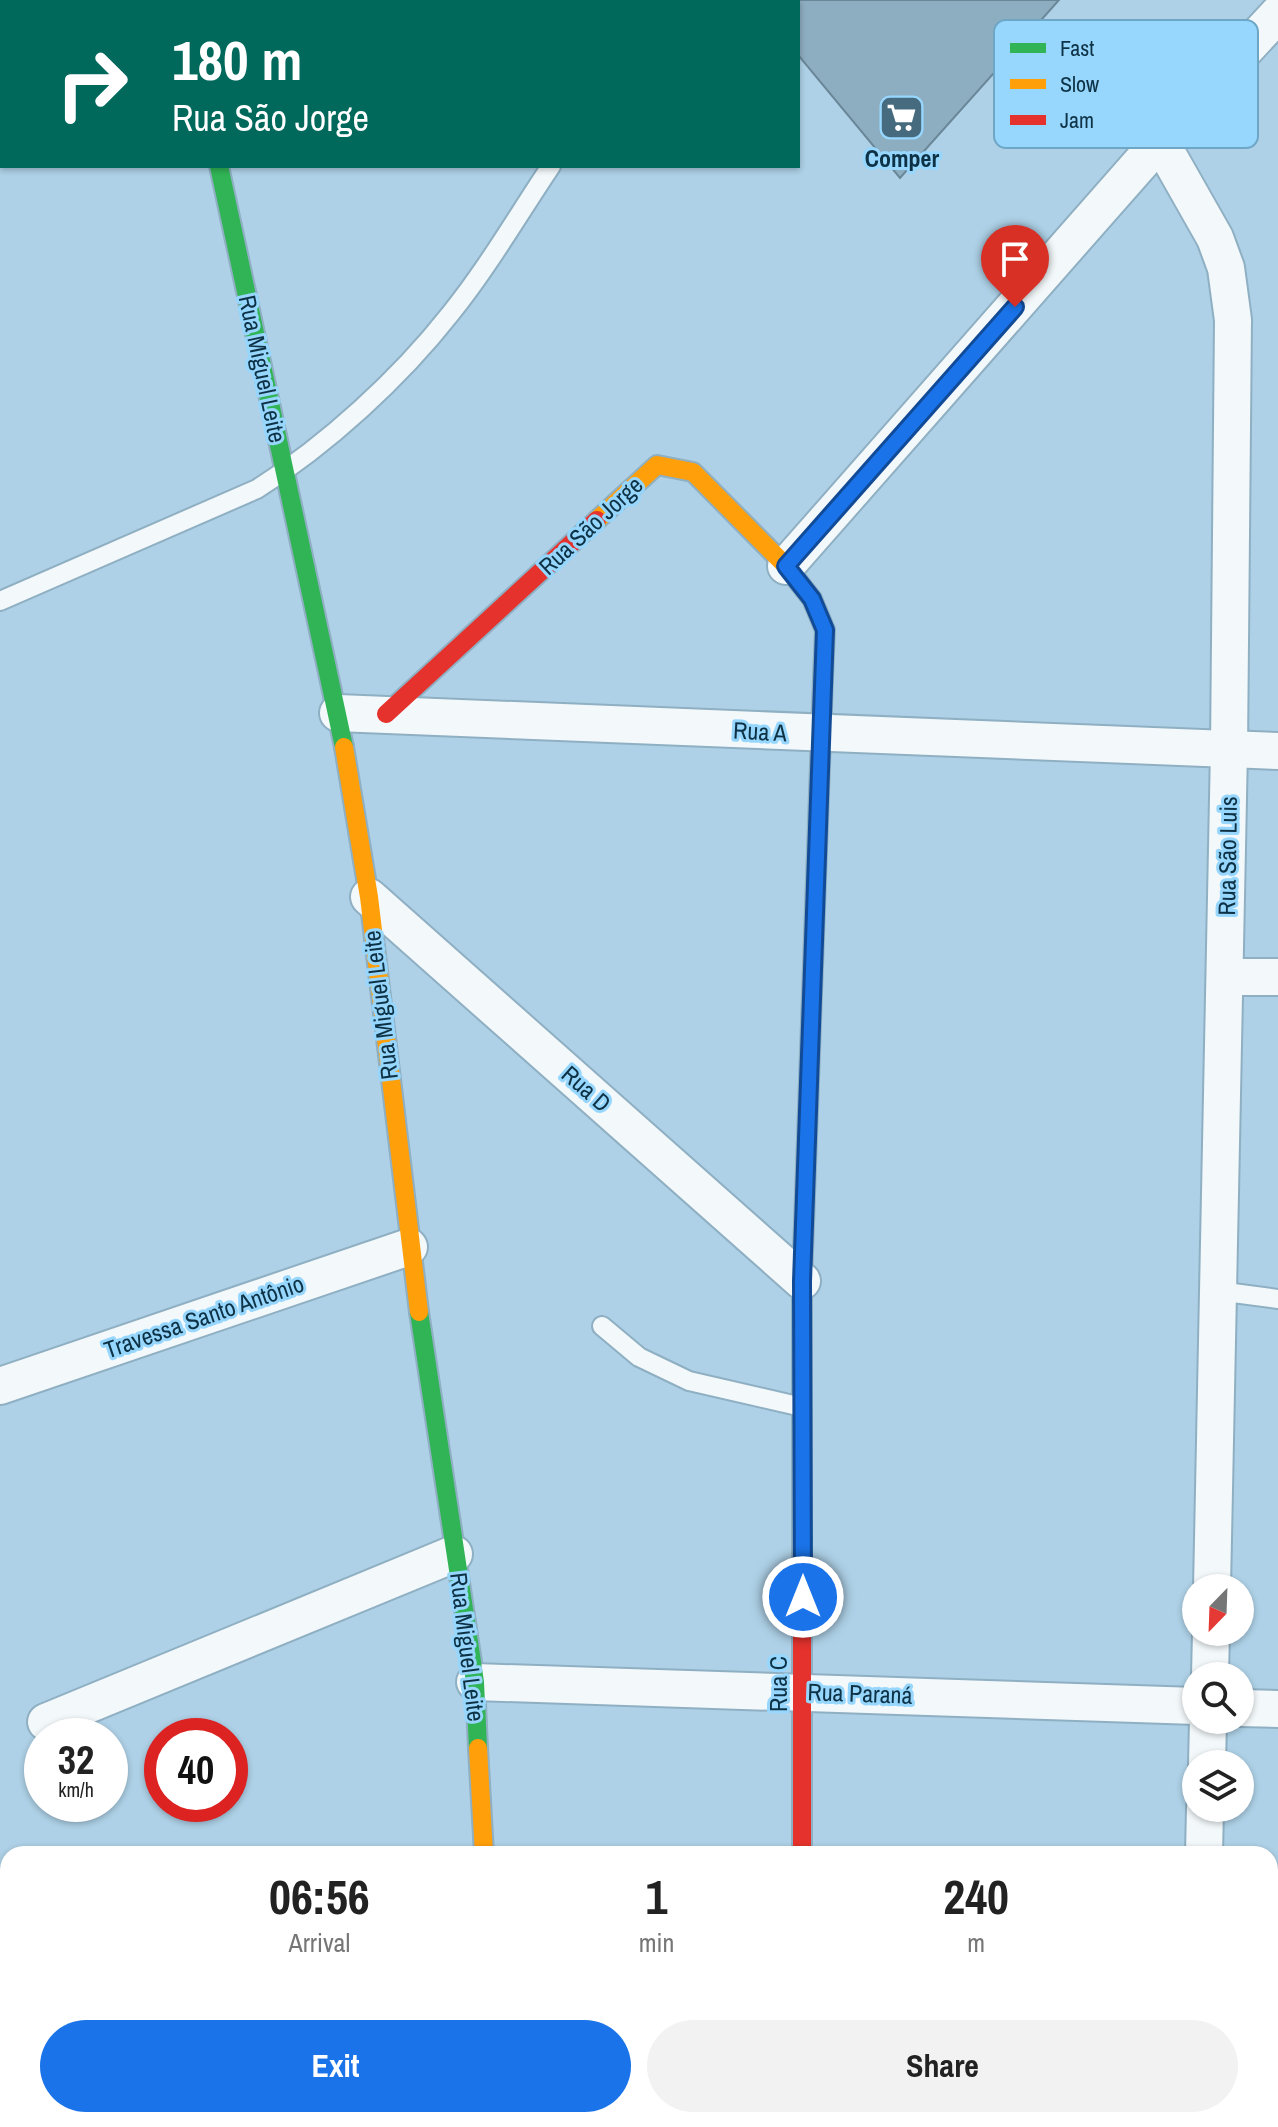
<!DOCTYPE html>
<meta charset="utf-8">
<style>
:root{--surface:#fff;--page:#f2f2f2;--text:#222;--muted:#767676;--accent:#1a73e8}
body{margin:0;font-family:"Archivo Narrow",sans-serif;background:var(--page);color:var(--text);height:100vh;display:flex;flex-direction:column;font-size:30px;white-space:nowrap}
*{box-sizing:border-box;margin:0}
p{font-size:26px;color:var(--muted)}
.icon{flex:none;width:44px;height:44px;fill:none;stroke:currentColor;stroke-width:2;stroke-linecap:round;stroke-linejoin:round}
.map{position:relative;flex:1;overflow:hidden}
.drawer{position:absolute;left:0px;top:1846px;width:1278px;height:282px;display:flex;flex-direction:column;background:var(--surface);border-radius:24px 24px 0 0;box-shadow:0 2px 6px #0004}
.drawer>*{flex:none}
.top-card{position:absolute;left:0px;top:0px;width:800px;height:168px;box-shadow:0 2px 6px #0004;background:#00695c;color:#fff;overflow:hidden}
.needle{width:52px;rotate:203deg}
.fabs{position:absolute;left:1182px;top:1574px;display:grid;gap:16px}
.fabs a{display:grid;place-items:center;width:72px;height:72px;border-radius:50%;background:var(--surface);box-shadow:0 2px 6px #0004;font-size:40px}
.speed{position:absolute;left:24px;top:1718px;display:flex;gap:16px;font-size:40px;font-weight:700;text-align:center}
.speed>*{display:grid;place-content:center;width:104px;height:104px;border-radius:50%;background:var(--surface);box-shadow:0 2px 6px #0004;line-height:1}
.speed small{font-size:20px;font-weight:400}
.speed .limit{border:12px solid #d22;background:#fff;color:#111}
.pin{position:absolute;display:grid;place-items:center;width:68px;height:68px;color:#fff;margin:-82px -34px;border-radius:50% 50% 50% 0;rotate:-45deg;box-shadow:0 0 8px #0007}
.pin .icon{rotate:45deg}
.me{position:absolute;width:88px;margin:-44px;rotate:0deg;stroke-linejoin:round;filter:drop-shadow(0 0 6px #0008)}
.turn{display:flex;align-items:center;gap:28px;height:168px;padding:0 40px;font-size:36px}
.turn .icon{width:104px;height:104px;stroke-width:2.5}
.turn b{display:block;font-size:56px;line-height:68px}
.eta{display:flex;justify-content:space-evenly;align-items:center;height:136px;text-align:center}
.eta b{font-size:48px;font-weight:700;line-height:56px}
.button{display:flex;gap:16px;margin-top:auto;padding:16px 40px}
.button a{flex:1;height:92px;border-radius:48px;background:var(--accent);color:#fff;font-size:32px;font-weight:700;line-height:92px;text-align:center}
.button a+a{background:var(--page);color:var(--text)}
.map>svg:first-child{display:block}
.building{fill:#8dadc0;stroke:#6a8798;stroke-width:2}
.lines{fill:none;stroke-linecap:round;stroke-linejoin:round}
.lane-casing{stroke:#8fafc2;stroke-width:22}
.street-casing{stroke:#8fafc2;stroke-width:40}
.fast-casing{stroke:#8fafc2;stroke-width:22}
.slow-casing{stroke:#8fafc2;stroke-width:22}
.jam-casing{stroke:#8fafc2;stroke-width:22}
.lane{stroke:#f3f8fb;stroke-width:18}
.street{stroke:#f3f8fb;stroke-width:36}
.fast{stroke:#30b455;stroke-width:18}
.slow{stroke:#ff9f0a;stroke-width:18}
.jam{stroke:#e5322d;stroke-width:18}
.route-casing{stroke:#114b97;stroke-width:20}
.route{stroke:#1a73e8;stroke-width:14}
.labels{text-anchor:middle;stroke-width:6;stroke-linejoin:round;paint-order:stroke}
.poi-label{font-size:24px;font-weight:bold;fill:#0e3245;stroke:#97d7fe}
.street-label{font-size:24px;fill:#0e3245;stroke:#97d7fe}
.key{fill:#97d7fe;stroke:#6ea6c6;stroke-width:2}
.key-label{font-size:22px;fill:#0e3245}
</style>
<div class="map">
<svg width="1278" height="2127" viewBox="0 0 1278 2127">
<rect width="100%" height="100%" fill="#aed1e7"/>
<path class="building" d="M752,0H1059L900,178L798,55V2Z"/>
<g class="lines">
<defs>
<g id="lane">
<path d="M0,601L257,489C327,445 400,378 451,313C488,267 518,215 551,166"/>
<path d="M1218,1291L1278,1299"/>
<path d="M602,1326L639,1357L689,1381L802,1407"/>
</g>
<g id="street">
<path d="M246,2L250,0"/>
<path d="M0,112L2,111"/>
<path d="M1160,141L1215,238L1226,268L1233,320L1229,749L1212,1588"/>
<path d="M786,566L1160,141L1278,14"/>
<path d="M338,713L1278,751"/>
<path d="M369,897L802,1281"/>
<path d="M1225,977H1278"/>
<path d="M0,1386L409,1247"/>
<path d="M1210,1676L1211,1632"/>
<path d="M475,1682L1196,1706"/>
<path d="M1240,1708L1278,1709"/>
<path d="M46,1722L454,1554"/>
<path d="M1207,1764L1208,1720"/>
<path d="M1204,1854L1205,1808"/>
<path d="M499,2120V2127"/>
<path d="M1194,2127V2120"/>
</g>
<g id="fast">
<path d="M219,166L344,747"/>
<path d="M419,1312L475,1682L478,1748"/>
<path d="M802,1456V1281L823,678"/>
</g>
<g id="slow">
<path d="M597,520L657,465L693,472L786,566L812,599L825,630L823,678"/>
<path d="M344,747L369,897L419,1312"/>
<path d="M478,1748L484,1854"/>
</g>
<g id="jam">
<path d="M386,714L597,520"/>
<path d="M802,1456V1854"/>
</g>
</defs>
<use href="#lane" class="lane-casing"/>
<use href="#street" class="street-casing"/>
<use href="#fast" class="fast-casing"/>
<use href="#slow" class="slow-casing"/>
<use href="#jam" class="jam-casing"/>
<use href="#lane" class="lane"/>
<use href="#street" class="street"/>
<use href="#fast" class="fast"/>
<use href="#slow" class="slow"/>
<use href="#jam" class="jam"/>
</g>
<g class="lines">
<defs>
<path id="route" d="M803,1597L802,1281L825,630L812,599L786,566L1015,307"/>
</defs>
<use href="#route" class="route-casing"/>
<use href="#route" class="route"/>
</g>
<defs>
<symbol id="supermarket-square" viewBox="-11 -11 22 22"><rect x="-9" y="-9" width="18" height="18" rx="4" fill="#466a7e" stroke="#97d7fe"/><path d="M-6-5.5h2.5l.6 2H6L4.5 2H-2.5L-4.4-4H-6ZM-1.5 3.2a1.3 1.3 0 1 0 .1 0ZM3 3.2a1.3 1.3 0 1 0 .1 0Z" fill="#fff"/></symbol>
</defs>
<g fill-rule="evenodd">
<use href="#supermarket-square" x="876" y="92" width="51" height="51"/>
</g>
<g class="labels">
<g class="poi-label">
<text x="902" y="167">Comper</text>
</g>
<g class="street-label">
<text transform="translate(262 369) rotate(78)" y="8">Rua Miguel Leite</text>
<text transform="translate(591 526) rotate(-43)" y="8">Rua São Jorge</text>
<text transform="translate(760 732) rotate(3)" y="8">Rua A</text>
<text transform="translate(1228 856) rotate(-89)" y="8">Rua São Luis</text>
<text transform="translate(381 1005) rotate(-97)" y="8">Rua Miguel Leite</text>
<text transform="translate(586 1089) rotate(41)" y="8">Rua D</text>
<text transform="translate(204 1317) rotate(-19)" y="8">Travessa Santo Antônio</text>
<text transform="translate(467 1647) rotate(83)" y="8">Rua Miguel Leite</text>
<text transform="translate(779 1684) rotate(-90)" y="8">Rua C</text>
<text transform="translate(860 1694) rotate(2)" y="8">Rua Paraná</text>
</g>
</g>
<rect x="994" y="20" width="264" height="128" rx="12" class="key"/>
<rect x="1010" y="43" width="36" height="10" fill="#30b455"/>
<rect x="1010" y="79" width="36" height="10" fill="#ff9f0a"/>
<rect x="1010" y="115" width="36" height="10" fill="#e5322d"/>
<g class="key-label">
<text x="1060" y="56">Fast</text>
<text x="1060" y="92">Slow</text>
<text x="1060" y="128">Jam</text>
</g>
</svg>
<div class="fabs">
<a><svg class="needle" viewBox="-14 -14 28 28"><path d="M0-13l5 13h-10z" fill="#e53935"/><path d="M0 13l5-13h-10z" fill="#767676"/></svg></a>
<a><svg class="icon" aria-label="search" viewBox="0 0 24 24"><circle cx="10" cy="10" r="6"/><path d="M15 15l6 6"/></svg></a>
<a><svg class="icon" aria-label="layers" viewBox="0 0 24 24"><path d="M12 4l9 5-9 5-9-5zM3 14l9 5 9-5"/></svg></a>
</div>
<div class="speed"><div>32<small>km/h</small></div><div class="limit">40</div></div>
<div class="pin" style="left:1015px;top:307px;background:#d93025"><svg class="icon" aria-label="arrive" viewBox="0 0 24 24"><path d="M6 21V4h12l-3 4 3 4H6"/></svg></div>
<svg class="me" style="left:803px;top:1597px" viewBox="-20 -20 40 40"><circle r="17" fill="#1a73e8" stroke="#fff" stroke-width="3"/><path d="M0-11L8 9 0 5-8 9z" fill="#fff"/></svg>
<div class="top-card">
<div class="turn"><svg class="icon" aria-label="right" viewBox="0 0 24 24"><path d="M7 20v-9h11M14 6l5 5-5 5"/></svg><div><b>180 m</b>Rua São Jorge</div></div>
</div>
<section class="drawer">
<div class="eta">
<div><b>06:56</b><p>Arrival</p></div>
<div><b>1</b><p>min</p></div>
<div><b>240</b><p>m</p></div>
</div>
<div class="button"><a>Exit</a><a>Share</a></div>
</section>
</div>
